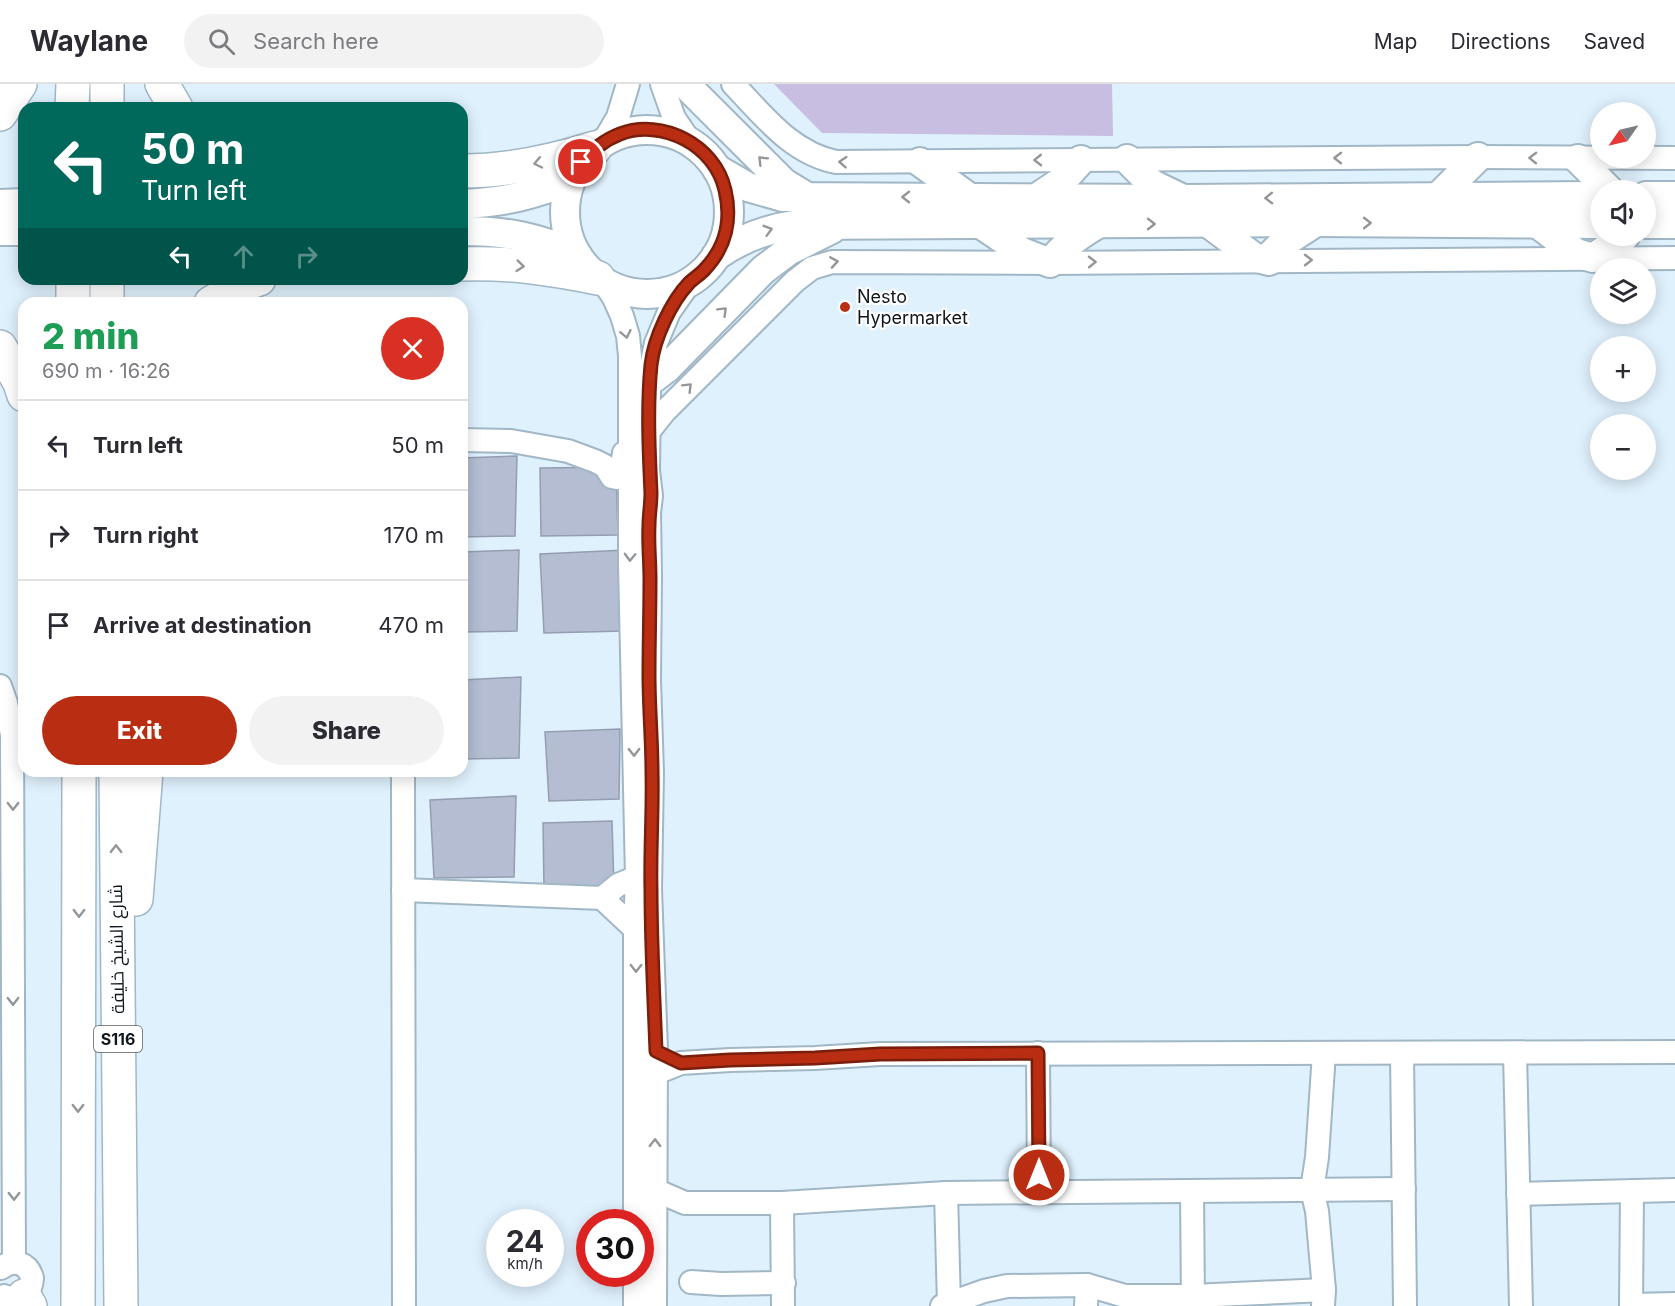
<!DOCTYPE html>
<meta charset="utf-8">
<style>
:root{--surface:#fff;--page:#f2f2f3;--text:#2b2b33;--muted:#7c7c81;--line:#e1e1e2;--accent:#b92e12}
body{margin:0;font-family:Inter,Cairo,sans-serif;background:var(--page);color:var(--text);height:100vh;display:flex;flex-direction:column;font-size:22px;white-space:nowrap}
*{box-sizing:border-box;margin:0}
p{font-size:20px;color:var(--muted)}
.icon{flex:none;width:33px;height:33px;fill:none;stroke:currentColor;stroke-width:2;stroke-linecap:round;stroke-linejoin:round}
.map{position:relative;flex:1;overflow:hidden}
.drawer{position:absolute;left:18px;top:213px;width:450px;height:480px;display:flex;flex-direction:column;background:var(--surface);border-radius:18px;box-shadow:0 3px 15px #0003}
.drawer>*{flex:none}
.guide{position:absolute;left:18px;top:18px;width:450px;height:183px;border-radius:18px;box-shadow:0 3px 15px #0003;background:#00695c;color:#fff;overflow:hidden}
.needle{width:39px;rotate:236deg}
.tools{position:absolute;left:1590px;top:18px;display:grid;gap:12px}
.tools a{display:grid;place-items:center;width:66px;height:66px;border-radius:50%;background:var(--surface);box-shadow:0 3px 15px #0003;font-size:30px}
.speed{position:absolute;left:486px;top:1125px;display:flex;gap:12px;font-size:30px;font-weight:700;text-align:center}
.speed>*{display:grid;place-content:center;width:78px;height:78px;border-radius:50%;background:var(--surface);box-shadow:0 3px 15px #0003;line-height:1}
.speed small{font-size:15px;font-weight:400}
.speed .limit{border:9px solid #d22;background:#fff;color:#111}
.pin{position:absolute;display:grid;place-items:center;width:51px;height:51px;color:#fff;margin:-26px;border:3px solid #fff;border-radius:50%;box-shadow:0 2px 6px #0007}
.me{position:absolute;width:66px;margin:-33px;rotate:0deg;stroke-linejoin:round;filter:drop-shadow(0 0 4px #0008)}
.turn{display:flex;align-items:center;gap:21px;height:126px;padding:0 24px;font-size:27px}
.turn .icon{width:78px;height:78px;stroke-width:2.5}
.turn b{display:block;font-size:42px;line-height:51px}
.lanes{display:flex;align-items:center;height:57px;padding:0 24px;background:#0003;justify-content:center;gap:30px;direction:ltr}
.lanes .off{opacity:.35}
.round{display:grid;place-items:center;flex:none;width:63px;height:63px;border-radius:32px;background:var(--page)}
.headline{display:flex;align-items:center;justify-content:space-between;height:102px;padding:0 24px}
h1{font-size:36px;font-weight:800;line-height:45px;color:#1e9e55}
.cta{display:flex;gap:12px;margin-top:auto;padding:12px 24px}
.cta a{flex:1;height:69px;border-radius:36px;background:var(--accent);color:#fff;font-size:24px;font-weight:800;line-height:69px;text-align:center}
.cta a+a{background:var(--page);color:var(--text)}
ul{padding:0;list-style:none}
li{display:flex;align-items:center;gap:18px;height:90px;padding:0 24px;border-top:2px solid var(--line)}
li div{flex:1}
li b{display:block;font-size:22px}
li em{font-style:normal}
header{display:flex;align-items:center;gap:36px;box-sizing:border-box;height:84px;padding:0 30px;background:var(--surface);border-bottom:2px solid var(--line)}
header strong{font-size:28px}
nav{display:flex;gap:33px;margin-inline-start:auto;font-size:21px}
.search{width:420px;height:54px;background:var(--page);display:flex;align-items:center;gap:15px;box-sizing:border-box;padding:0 21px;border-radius:33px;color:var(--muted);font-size:22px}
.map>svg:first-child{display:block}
.green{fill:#c8bee1}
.building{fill:#b4bdd2;stroke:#949db1;stroke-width:1.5}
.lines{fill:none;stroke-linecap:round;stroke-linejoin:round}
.minor-casing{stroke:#a1b7c5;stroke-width:26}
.major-casing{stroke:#a1b7c5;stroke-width:32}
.highway-casing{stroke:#a1b7c5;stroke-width:36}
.minor{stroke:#fff;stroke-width:22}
.major{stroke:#fff;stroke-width:28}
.highway{stroke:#fff;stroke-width:33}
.oneway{stroke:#939799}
.route-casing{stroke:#781e0c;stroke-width:15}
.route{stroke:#b92e12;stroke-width:10}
.poi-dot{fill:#b92e12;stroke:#fff;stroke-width:2}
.labels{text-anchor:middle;stroke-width:4.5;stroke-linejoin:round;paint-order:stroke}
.shield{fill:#fff;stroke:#575d60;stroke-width:1.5}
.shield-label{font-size:16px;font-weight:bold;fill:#0f171c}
.poi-label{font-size:18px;fill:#0f171c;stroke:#fff;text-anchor:start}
.street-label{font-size:18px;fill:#0f171c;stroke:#fff}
</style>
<header>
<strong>Waylane</strong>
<div class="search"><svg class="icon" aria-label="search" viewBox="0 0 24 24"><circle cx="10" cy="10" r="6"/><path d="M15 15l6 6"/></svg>Search here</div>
<nav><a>Map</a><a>Directions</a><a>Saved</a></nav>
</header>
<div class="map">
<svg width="1675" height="1222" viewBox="0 0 1675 1222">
<rect width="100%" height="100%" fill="#dff1fd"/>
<path class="green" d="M774,0H1112L1113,52L822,49Z"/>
<g class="building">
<path d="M517,372L515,452L462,453V374Z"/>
<path d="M616,383L618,451L541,452L540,384Z"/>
<path d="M519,466L517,547L462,548V468Z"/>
<path d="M626,466L624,547L544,549L540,470Z"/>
<path d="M521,593L519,674L462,675V596Z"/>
<path d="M620,645L619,715L549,717L545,648Z"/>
<path d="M516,712L514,793L434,794L430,716Z"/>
<path d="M612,737L614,804L544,805L543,739Z"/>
</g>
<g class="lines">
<defs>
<g id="minor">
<path d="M662,0L674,34L691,59"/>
<path d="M733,0C763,31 791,69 836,78L1478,73L1675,74"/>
<path d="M604,57L618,33L628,0"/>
<path d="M603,197L614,214L622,232L628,252L630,272V480L637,793L635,845V1138"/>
<path d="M649,347L665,327L795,197L812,184L832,178L1050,179L1675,174"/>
<path d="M462,356L511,357L568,367L595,377L605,382L612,393L617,394L621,388L624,369"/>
<path d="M0,602L6,619L12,651L14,1178"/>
<path d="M403,687L404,1222"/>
<path d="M403,806L602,814L635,845"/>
<path d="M602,814L618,801L637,793L644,806"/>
<path d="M1038,969L1039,1108"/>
<path d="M1402,969L1405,1222"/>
<path d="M1515,969L1521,1222"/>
<path d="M656,989L681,979L730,976L815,974L880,970L1675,968"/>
<path d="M655,1106L685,1119H782L946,1109L1404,1105"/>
<path d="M1192,1107L1193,1222"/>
<path d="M946,1109L949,1221"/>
<path d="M1518,1110L1675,1106"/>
<path d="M782,1119L783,1222"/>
<path d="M1,1184C14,1174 28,1179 32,1194C31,1210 19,1219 4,1212"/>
<path d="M691,1198L721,1200L784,1199"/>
<path d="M1631,1221L1675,1220"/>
<path d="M635,1222V1190"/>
<path d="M655,1222L656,967L650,805L652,689L649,596L650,493L649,429L651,412L648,386L649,307L652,278L656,259L669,228L690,198"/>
<path d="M942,1222L984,1207L1007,1202L1087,1201L1125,1212H1193L1324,1206"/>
<path d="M1086,1222L1087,1201"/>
<path d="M1323,1222L1324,1206L1317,1127L1312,1106L1317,1073L1324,969"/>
<path d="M1631,1222L1632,1107"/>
</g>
<g id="major">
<path d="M685,0L784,99L807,113"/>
<circle cx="647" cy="128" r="82"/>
<path d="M1127,75L1152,100L1179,113"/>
<path d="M1578,75L1609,106"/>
<path d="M920,78L970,114"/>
<path d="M717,85L748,103L783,113L1184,115L1600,112"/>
<path d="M1646,112H1675"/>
<path d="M1038,113L1062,97L1081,76"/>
<path d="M1438,113L1478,73"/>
<path d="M0,120L24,119"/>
<path d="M462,120C503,118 533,112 571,95"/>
<path d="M1208,139L1254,173L1269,177L1268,174L1282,160L1316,138"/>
<path d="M1538,140L1576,169L1593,174L1625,152"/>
<path d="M1646,140H1675"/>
<path d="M982,141L1022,168L1050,179C1063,162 1079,151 1098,140"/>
<path d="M0,147H24"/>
<path d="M462,147C506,147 537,153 577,171"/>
<path d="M716,172C740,155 765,145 795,141L1316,138L1600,140"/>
<path d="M651,296L667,284L763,186L788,167L832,145"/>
</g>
<g id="highway">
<path d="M162,0L176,24"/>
<path d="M72,24L73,0"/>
<path d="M107,24V0"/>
<path d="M0,30L20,0"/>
<path d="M462,87C508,87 551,78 595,64"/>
<path d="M462,180C508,178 553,185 598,194"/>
<path d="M73,195V219"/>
<path d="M107,195V219"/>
<path d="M211,219L242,201L259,195"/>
<path d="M0,263L20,299L24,311"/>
<path d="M116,687L121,1222"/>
<path d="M136,815L146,687"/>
<path d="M24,1212L30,1222"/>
<path d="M78,1222L79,687"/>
</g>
</defs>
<use href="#minor" class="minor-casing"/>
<use href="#major" class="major-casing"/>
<use href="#highway" class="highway-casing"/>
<use href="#minor" class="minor"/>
<use href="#major" class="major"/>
<use href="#highway" class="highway"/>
</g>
<defs><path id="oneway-chevron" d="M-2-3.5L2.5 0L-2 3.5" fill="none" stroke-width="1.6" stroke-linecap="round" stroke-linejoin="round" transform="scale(1.5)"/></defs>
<g class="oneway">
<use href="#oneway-chevron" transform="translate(1338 74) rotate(180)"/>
<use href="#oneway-chevron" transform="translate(1533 74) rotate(-179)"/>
<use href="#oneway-chevron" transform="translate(762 76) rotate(-135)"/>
<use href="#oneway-chevron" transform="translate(1038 76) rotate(179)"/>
<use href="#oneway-chevron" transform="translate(843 78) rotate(-176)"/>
<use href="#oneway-chevron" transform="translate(538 79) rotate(168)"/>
<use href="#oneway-chevron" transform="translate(906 113) rotate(-180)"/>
<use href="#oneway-chevron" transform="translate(1269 114) rotate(179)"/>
<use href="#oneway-chevron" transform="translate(1367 139)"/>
<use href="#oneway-chevron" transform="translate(1151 140)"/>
<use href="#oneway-chevron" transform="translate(768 146) rotate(-16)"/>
<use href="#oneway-chevron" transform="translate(1308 176)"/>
<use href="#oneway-chevron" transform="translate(834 178) rotate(-9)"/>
<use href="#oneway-chevron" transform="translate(1092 178) rotate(-1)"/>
<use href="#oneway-chevron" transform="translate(520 182) rotate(6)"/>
<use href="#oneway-chevron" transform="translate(723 227) rotate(-45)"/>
<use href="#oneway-chevron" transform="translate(626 250) rotate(78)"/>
<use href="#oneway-chevron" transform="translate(688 303) rotate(-45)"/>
<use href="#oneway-chevron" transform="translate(630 473) rotate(92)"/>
<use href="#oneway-chevron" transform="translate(634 668) rotate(89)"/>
<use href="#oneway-chevron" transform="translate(13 722) rotate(90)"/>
<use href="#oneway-chevron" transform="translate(116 765) rotate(-90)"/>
<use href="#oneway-chevron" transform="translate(79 829) rotate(90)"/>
<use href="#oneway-chevron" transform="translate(636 884) rotate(90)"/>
<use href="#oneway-chevron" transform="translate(13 917) rotate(90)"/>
<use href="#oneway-chevron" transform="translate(78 1024) rotate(90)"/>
<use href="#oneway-chevron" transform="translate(655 1059) rotate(-89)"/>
<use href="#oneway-chevron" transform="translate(14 1112) rotate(90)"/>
</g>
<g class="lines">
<defs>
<path id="route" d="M581,78C593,66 604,56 620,50C662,34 715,61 725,106C732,135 726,163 705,185C701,190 694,194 689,199C671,218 654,254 651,281C647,322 649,367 651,409C651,420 649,431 649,441C648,459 650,477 650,495C650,527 649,559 649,591C649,624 652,656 652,688C653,727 650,767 651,806C651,860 654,913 656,967L681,979L730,976L815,974L880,970L1038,969L1039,1091"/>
</defs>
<use href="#route" class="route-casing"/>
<use href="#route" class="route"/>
</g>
<circle class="poi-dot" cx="845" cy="223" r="6"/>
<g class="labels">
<rect class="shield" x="94" y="942" width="48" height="26" rx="4.5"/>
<g class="shield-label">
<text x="118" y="961">S116</text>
</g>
<g class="poi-label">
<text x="857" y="219">Nesto<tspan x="857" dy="21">Hypermarket</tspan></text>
</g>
<g class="street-label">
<text transform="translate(117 865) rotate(-91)" y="6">شارع الشيخ خليفة</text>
</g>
</g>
</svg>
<div class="tools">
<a><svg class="needle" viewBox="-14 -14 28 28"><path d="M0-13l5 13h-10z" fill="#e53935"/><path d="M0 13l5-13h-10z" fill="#7c7c81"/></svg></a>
<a><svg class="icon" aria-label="sound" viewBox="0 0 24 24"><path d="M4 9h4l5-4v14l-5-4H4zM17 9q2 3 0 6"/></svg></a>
<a><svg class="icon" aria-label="layers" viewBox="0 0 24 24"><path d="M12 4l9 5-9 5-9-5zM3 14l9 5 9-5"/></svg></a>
<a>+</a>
<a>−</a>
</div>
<div class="speed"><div>24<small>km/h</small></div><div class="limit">30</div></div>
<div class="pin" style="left:581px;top:78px;background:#d93025"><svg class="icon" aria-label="arrive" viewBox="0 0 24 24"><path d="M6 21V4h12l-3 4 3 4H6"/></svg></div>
<svg class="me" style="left:1039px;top:1091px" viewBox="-20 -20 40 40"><circle r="17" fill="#b92e12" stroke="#fff" stroke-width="3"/><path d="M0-11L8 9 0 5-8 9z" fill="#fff"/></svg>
<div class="guide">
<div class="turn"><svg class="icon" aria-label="left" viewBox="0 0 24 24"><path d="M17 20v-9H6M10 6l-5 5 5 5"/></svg><div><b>50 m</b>Turn left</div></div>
<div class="lanes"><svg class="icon" aria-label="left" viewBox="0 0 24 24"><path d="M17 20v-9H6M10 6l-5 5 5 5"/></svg><svg class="icon off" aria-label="ahead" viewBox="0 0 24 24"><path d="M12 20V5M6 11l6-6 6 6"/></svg><svg class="icon off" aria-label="right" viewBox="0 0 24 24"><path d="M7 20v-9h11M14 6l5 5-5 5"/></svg></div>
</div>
<section class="drawer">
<div class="headline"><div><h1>2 min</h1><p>690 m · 16:26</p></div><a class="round" style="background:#d93025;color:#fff"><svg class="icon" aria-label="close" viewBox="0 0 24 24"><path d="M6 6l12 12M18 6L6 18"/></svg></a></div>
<ul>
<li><svg class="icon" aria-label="left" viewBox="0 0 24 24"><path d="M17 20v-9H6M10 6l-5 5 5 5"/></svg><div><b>Turn left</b></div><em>50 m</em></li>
<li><svg class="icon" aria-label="right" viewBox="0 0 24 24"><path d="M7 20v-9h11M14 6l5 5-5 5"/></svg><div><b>Turn right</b></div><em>170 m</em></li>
<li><svg class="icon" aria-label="arrive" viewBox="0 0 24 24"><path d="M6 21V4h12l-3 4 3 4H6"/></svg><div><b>Arrive at destination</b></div><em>470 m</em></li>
</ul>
<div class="cta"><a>Exit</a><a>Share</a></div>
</section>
</div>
